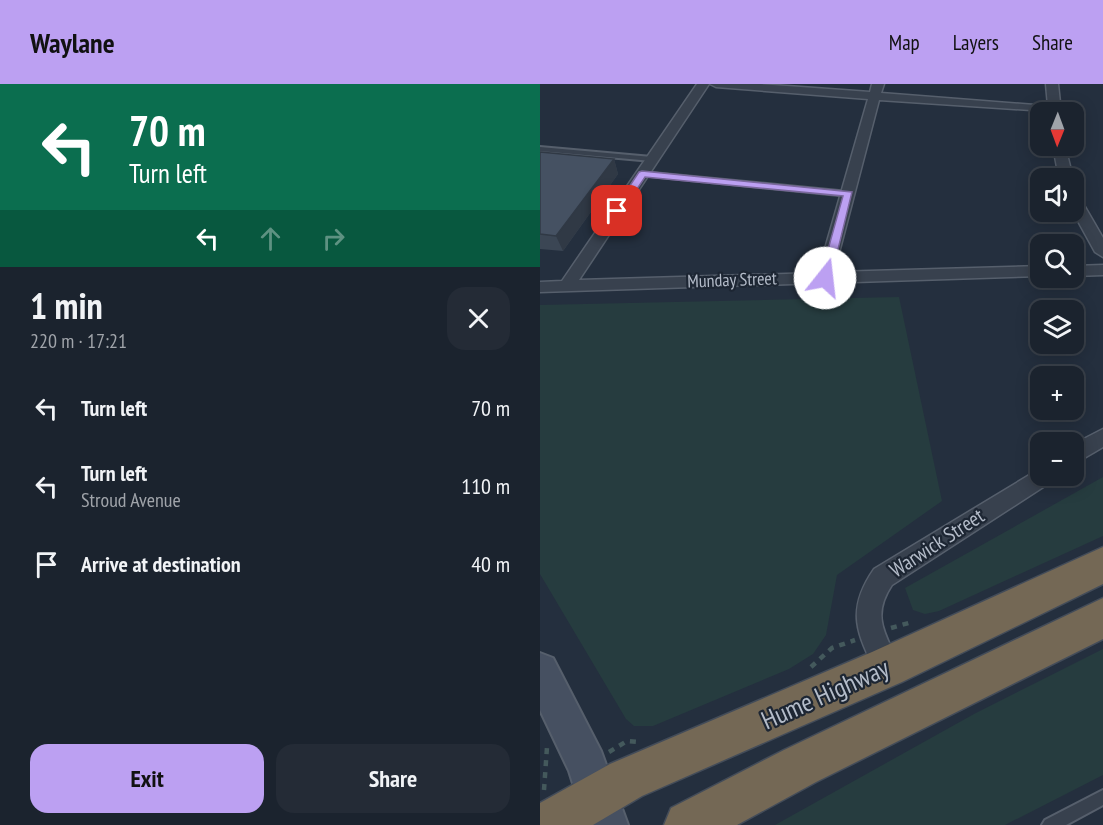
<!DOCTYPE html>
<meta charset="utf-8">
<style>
:root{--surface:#1b232e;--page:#242b36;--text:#f1f3f6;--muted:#a0a4aa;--line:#39404a;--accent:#bca0f2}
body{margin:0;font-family:"PT Sans Narrow",sans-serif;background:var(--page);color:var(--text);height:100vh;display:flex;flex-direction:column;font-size:22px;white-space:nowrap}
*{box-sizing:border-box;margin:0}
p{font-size:20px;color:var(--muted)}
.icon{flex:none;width:33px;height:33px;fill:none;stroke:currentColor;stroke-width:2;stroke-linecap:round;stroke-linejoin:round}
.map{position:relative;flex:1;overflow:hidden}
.drawer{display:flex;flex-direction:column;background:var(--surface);width:540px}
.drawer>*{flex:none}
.banner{background:#0b6e4f;color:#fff;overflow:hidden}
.needle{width:39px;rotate:181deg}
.controls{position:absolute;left:490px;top:18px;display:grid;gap:12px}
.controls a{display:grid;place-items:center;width:54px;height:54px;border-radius:12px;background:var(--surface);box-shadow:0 3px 15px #0003,0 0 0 2px var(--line);font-size:30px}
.pin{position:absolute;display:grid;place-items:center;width:51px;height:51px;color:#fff;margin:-26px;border-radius:12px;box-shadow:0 3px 9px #0006}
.me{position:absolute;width:66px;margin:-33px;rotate:16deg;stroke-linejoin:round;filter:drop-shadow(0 0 4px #0008)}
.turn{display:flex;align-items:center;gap:21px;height:126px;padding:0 30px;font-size:27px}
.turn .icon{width:78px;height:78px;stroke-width:2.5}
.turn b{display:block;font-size:42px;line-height:51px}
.lanes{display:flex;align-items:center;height:57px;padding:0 30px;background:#0003;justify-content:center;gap:30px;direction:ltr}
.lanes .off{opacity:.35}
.round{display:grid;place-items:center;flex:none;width:63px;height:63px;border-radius:18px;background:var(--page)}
.overview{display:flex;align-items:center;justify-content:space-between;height:102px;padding:0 30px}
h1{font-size:36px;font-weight:800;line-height:45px}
.button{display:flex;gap:12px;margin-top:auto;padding:12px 30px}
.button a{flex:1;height:69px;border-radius:18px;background:var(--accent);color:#111;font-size:24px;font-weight:800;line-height:69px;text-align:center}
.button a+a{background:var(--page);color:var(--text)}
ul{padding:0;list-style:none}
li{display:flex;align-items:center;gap:18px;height:78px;padding:0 30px}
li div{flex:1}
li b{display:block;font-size:22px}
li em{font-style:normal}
header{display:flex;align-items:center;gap:36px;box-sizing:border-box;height:84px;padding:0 30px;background:var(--accent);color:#111}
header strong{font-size:28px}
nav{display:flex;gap:33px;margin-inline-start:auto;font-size:21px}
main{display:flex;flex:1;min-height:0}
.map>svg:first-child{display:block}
.green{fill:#263c3f}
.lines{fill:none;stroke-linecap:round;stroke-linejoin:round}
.lane-casing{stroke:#565f6c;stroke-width:4}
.street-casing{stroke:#565f6c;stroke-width:3}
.secondary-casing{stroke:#565f6c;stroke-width:4}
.highway-casing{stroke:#434c59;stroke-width:3}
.path-far1{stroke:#44595c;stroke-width:3;stroke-dasharray:4 4;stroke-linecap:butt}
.path{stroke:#44595c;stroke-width:4.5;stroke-dasharray:6 6;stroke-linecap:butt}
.lane{fill:#38414e;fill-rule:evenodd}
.street{fill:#38414e;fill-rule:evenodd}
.secondary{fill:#465061;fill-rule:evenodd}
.highway{fill:#746855;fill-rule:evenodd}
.wall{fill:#3b4654}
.shaded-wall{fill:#303945}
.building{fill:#455162;stroke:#303945;stroke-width:1.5}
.route{fill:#bca0f2;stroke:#7a689d;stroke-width:1.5}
.labels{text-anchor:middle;stroke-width:4.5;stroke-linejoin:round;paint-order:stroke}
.far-street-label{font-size:18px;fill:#b4bcc9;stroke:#1d2633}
.street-label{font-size:21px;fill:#b4bcc9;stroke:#1d2633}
.near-street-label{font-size:26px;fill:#b4bcc9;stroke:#1d2633}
</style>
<header>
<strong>Waylane</strong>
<nav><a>Map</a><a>Layers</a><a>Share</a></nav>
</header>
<main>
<section class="drawer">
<div class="banner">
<div class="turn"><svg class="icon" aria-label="left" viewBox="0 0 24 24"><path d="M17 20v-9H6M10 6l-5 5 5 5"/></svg><div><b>70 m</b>Turn left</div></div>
<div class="lanes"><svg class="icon" aria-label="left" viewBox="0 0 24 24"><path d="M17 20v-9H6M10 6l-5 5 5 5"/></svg><svg class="icon off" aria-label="ahead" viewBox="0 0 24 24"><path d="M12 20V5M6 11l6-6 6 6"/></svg><svg class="icon off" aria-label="right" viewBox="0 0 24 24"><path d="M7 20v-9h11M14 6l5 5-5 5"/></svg></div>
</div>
<div class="overview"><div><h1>1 min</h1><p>220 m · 17:21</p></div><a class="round"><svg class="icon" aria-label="close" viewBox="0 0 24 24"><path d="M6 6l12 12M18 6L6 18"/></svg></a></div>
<ul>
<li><svg class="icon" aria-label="left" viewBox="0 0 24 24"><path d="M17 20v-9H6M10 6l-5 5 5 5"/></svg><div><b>Turn left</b></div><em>70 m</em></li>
<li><svg class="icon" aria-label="left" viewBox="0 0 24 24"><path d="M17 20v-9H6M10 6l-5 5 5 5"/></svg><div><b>Turn left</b><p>Stroud Avenue</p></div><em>110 m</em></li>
<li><svg class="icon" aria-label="arrive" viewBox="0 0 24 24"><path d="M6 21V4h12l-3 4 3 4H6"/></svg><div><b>Arrive at destination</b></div><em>40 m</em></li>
</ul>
<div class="button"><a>Exit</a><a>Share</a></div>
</section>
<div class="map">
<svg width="563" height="741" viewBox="0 0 563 741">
<rect width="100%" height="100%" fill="#242f3e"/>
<g class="green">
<path d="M359,213L402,417L297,491L286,551L273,570L249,585L113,642H94L86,635L0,490V221Z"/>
<path d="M563,393V452L399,527L385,530L373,526L365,504Z"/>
<path d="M563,565V691L465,741H235L434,630Z"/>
</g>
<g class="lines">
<defs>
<g id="lane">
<path d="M0,63L112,73L115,75L112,77L0,67Z"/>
<path d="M102,88L309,108L313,110L309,112L100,91V89Z"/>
<path d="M563,706V721L526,741H502L505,736Z"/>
</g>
<g id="street">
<path d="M157,0H169L39,196L278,189L328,15L176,3L170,0H220L330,8L332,0H344L341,9L508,22L506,0H518L521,28L339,16L294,188L501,182V192L0,208V198L22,197Z"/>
<path d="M513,62H525L533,94H519Z"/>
<path d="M534,112L541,116L563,154V173L555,168L533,128Z"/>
<path d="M563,181V191L534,192V182Z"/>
<path d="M563,345V363L534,380V360Z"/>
<path d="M501,384V392H514L511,398L352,501C330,534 347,551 360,583L356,592L347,596L338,592C317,550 305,527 334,485Z"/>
</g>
<path id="secondary" d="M0,569L13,574L61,667L88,741H46L29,687L0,626Z"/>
<g id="highway">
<path d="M563,463V500L362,598L102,712L53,741H0V719L70,680L332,568Z"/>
<path d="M563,514V555L276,698L197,741H124L131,724L244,666Z"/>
</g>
</defs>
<use href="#lane" class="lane-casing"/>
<use href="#street" class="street-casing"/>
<use href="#secondary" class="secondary-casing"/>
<use href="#highway" class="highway-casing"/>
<path class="path-far1" d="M505,200H530"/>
<g class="path">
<path d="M351,544L372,538"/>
<path d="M271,583L292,564L315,556"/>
<path d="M69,668L87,657L98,658"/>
<path d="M4,706L7,663"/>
</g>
<use href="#lane" class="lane"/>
<use href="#street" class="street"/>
<use href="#secondary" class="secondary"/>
<use href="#highway" class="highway"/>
</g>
<path class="wall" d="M0,68L74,75L78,90L23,167L0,165Z"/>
<path class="shaded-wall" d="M74,75L78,90L23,167L16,152Z"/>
<path class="building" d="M0,68L74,75L16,152L0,150Z"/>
<path class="route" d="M102,87L312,108L291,194L285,197L280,194L303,112L105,93L81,129H74L73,127L99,88Z"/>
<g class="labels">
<g class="far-street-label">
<text transform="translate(192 196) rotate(-2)" y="6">Munday Street</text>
</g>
<g class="street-label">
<text transform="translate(397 459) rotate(-33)" y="7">Warwick Street</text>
</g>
<g class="near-street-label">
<text transform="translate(285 610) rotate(-24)" y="9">Hume Highway</text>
</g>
</g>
</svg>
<div class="controls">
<a><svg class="needle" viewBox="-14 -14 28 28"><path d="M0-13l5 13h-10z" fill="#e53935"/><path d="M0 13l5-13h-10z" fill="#a0a4aa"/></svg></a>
<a><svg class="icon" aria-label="sound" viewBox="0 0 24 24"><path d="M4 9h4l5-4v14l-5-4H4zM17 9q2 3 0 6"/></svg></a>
<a><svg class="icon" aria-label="search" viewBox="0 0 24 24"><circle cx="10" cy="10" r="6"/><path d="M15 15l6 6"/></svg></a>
<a><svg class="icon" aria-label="layers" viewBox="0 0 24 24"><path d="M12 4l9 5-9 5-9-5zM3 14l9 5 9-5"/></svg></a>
<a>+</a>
<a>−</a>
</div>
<div class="pin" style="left:77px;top:127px;background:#d93025"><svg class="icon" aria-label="arrive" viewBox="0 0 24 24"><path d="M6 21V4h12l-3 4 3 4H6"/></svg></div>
<svg class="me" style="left:285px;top:194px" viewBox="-20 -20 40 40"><circle r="19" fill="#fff"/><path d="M0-13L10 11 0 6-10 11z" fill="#bca0f2"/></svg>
</div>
</main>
